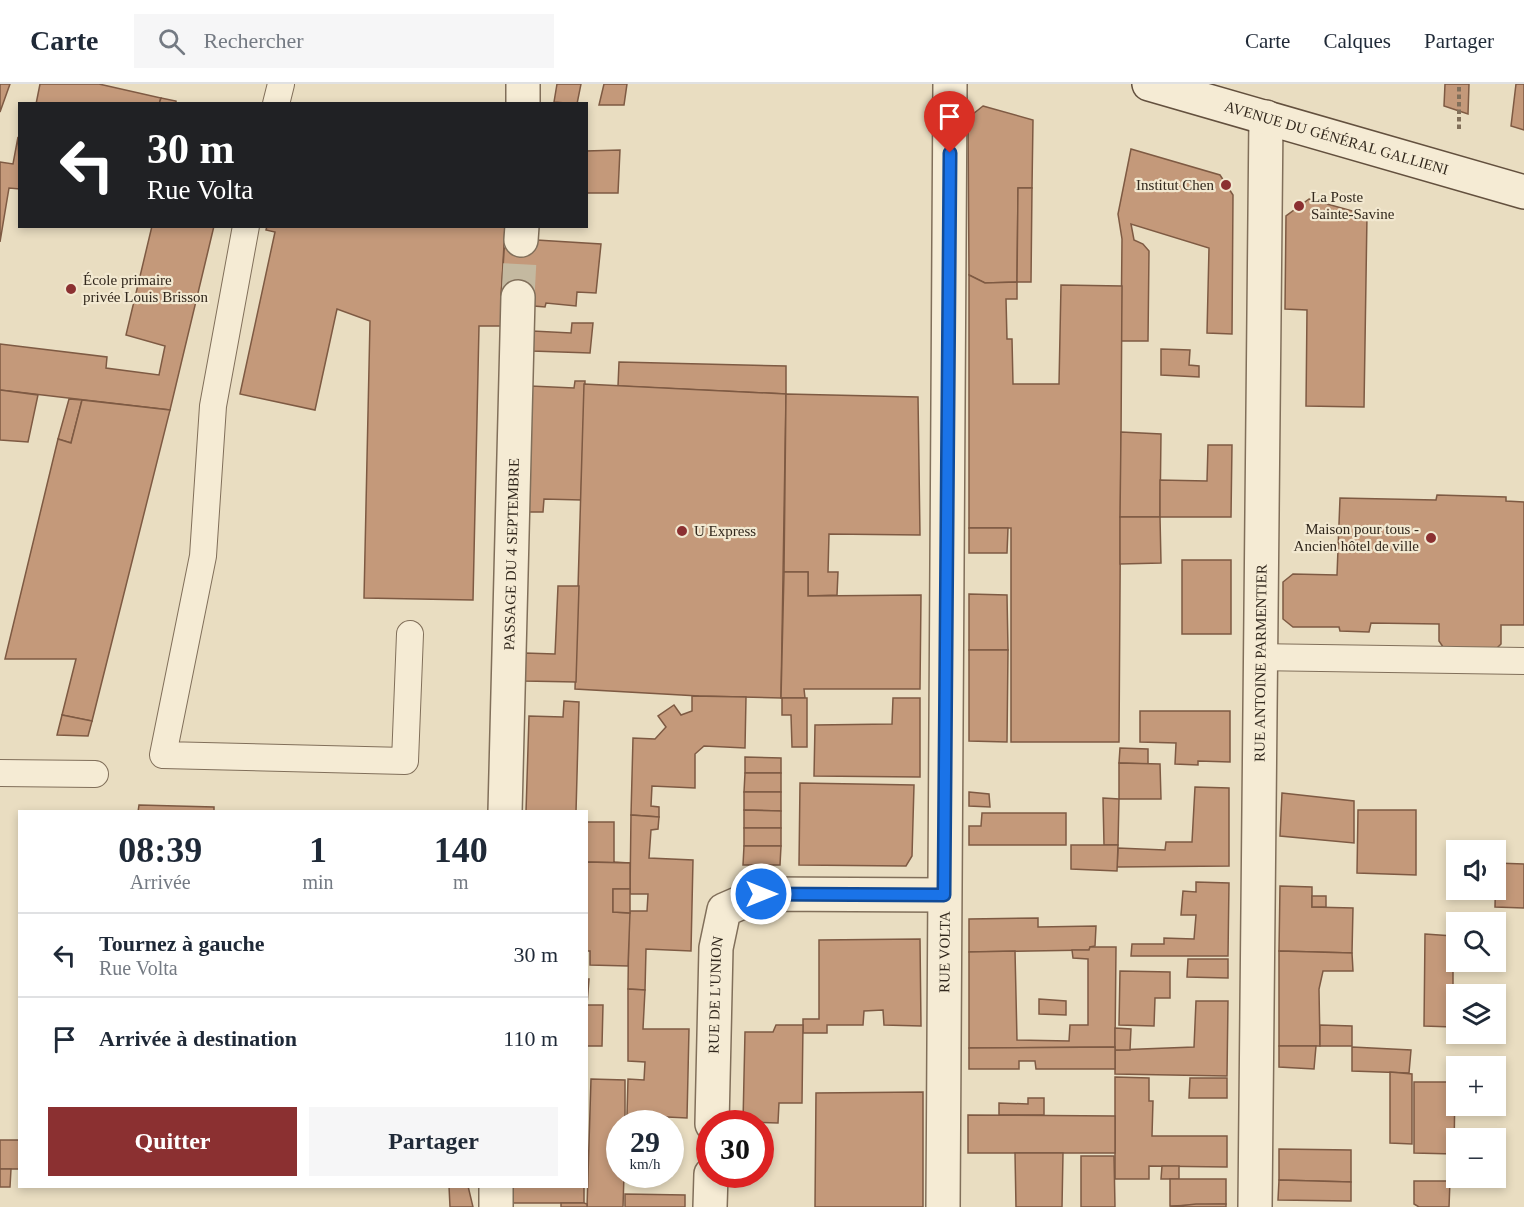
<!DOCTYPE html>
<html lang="fr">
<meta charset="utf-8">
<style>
:root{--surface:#fff;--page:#f6f6f7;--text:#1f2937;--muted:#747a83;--line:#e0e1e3;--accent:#8b3031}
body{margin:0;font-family:"Times New Roman",serif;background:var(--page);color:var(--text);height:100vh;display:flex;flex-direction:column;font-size:22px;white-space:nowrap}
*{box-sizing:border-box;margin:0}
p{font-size:20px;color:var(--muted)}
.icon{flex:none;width:33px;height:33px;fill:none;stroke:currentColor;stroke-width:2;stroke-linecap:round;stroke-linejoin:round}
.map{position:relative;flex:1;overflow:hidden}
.drawer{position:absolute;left:18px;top:726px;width:570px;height:378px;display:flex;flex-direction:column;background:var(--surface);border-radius:0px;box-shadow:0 3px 9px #0003}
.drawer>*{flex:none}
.hud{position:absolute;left:18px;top:18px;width:570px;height:126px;border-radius:0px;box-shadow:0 3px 9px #0003;background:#202124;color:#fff;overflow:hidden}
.fabs{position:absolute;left:1446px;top:756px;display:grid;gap:12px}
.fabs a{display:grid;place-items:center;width:60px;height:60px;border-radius:0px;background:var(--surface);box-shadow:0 3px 9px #0003;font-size:30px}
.speed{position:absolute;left:606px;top:1026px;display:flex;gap:12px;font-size:30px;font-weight:700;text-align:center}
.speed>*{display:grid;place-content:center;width:78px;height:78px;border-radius:50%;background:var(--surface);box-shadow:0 3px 9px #0003;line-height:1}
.speed small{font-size:15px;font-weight:400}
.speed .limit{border:9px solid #d22;background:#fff;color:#111}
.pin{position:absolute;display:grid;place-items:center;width:51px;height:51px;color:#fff;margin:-62px -26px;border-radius:50% 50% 50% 0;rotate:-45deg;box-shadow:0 0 6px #0007}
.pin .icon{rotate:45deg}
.me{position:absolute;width:66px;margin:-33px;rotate:90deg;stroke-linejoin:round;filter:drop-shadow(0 0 4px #0008)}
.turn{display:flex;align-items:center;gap:21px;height:126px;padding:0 30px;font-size:27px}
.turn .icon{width:78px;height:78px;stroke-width:2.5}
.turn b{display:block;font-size:42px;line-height:51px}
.eta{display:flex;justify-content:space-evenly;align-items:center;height:102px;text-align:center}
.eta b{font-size:36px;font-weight:700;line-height:42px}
.action{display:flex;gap:12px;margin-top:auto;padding:12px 30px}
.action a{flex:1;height:69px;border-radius:0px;background:var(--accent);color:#fff;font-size:24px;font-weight:700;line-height:69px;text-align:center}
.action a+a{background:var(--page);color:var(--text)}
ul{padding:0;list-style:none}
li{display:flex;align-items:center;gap:18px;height:84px;padding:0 30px;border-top:2px solid var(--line)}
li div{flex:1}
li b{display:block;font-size:22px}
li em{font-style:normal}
header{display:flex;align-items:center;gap:36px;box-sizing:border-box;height:84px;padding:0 30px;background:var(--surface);border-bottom:2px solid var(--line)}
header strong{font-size:28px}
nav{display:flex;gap:33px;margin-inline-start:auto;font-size:21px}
.search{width:420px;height:54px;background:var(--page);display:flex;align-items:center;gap:15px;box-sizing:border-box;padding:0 21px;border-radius:0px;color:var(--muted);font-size:22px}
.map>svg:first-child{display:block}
.building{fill:#c4997a;stroke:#7e5a43;stroke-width:1.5}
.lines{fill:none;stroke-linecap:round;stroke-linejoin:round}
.street-tunnel{stroke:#c4b9a0;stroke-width:33;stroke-dasharray:33 16;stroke-linecap:butt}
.lane-casing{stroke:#816f5a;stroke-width:28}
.street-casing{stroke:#816f5a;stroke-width:36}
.secondary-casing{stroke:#63503e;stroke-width:36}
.path{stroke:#816f5a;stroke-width:4;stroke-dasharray:4.5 3;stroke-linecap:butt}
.lane{stroke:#f5ebd4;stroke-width:26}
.street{stroke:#f5ebd4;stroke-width:33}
.secondary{stroke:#f5ebd4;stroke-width:33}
.route-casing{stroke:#114b97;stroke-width:15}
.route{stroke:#1a73e8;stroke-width:10}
.poi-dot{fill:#8b3031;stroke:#f2e8d0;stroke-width:2}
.labels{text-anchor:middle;stroke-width:4.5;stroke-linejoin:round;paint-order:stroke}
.street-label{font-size:15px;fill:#32281d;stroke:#f2e8d0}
.poi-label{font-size:15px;fill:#32281d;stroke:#f2e8d0;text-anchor:start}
</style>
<header>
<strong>Carte</strong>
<div class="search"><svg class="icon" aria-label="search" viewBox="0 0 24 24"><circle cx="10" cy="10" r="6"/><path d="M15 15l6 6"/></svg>Rechercher</div>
<nav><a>Carte</a><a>Calques</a><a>Partager</a></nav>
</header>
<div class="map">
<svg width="1524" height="1123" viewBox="0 0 1524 1123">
<rect width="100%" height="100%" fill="#e9ddc1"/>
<g class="building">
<path d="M0,0H10L0,28Z"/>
<path d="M40,0H99L161,14L159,20H36Z"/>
<path d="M557,0H581L577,20L554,18Z"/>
<path d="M604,0H627L624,21H599Z"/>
<path d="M1445,0H1469L1468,30L1444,22Z"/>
<path d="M1516,0H1524V46L1511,42Z"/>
<path d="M161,14L176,17V20H159Z"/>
<path d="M983,22L1033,36L1032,104H1018L1017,198L985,199L969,191L968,34Z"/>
<path d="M18,53L20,105L9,104L0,158V78L13,80Z"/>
<path d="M1131,65L1220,91L1233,111L1232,250L1207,249L1209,164L1131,140L1134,156L1143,160L1149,167L1148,257H1121L1122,155L1118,130Z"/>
<path d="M620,66L618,109H586V67Z"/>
<path d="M1018,104H1032L1031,198H1017Z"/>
<path d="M1309,115L1367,131L1364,323L1306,322L1307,226L1285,225L1286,132Z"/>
<path d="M152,142H214L170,326L0,306V260L107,273L106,284L159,291L165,262L126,251Z"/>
<path d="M267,142H505L501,216L504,217V242H479L473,516L364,514L370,237L337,225L315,326L240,310L275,148L266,146Z"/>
<path d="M505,154L601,160L596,209L577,208L576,222L546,219L545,223L534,222V214L501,212Z"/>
<path d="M969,191L985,199L1017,198V215H1006L1007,255H1012L1013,300H1059L1061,201L1122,202L1119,658H1011V444H969Z"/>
<path d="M572,239H593L590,269L532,267L533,247L571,249Z"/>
<path d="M1161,265L1190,266L1189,281L1199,282V293L1161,291Z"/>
<path d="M619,278L786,282V310L618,302Z"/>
<path d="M575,297H585L581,416L544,415L543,428H528L531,302L574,304Z"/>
<path d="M584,300L786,310L781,614L699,612L575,605Z"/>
<path d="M0,306L38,311L28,358L0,356Z"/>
<path d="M786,310L918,313L920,451L829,450L828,488H838L837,511L808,512V488H784Z"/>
<path d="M69,315L82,316L71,359L58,355Z"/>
<path d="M82,316L170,326L92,637L62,631L76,575H5L58,355L71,359Z"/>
<path d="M1121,348L1161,350L1160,433H1120Z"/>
<path d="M1208,361H1232L1231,433H1160V396L1207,397Z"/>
<path d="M1437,411L1506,413V417L1524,418V541H1501V560L1495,566H1445L1439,557V540L1371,539L1369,548L1340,547L1339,543H1293L1283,535V498L1293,490L1337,491L1340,414L1436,416Z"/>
<path d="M1120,433H1160L1161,479L1120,480Z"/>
<path d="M969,444H1008L1007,469H969Z"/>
<rect x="1182" y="476" width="49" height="74"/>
<path d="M784,488H808V512L921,511L920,605H804L805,614H781Z"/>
<path d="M558,502H579L576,598L524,597L525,569L555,570Z"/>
<path d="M969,510L1007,511L1008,566H969Z"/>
<path d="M969,566H1008L1007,658L969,657Z"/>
<path d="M692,612L746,613L745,664L704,662L695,670V704L652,702L651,722L659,723V733L631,731L633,654L655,655L666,643L658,632L674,621L681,631L692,627Z"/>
<path d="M782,614H807V663H792L791,631H782Z"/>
<path d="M893,614H920V693L814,692L815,641L892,640Z"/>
<path d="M564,617L579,618L576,728H526L529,632L563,633Z"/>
<path d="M1140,627H1230V678L1198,677V681L1175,680L1176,659L1140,658Z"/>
<path d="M62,631L92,637L88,652L57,651Z"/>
<path d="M1120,664L1148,665V680L1119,679Z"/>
<path d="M745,673L781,674V689H745Z"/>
<path d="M1119,679L1160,680L1161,715H1119Z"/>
<path d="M745,689H781V708H744Z"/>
<path d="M800,699L914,701L912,772L906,782L799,781Z"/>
<path d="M1195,703L1229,704V782L1117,783L1118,764L1165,766L1166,758H1192Z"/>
<path d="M744,708H781V727L744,726Z"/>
<path d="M969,708L989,710L990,723L969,722Z"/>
<path d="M1282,709L1354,717V759L1280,752Z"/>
<path d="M1103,714L1119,715L1118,761H1104Z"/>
<path d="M139,721L214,723V728H138Z"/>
<path d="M744,726L781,727V744H744Z"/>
<path d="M1358,726H1416V791L1357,789Z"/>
<path d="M982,729H1066V761H969V742H981Z"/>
<path d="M631,731L659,733L658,745L651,746L649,774L693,776L691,867L646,865L645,906L628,905L629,827H647L648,810H630Z"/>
<path d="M586,738H614V778L630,779L586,778Z"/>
<rect x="744" y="744" width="37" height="18"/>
<path d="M1071,761H1118L1117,787L1071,785Z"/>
<path d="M744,762H781L780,781H743Z"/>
<path d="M586,778L630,779V805H613V828L630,829L628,882L590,881V867H586Z"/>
<path d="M1496,779L1524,780V824L1495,823Z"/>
<path d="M1196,798L1229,799L1228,872H1131L1132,860H1164V854L1194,855L1196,831H1181L1183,807L1196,808Z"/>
<path d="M1280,802L1312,803V823L1353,824L1352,869L1279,867Z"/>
<path d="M613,805H630V829L613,828Z"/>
<rect x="1312" y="812" width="14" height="11"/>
<path d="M1038,834V843L1096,842L1095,862L1090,863L1089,866L969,868V835Z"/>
<path d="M1425,850L1453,852V943L1424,942Z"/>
<path d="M920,855L921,942L884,941L883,926L864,927L863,941H827V949H803V935H819V856Z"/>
<path d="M1090,863H1116L1115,963L969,964V868L1015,867L1017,956L1069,957L1070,941H1088V875L1073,874L1072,866H1089Z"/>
<path d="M1279,867L1352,869L1353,887H1323L1319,905L1320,962H1279Z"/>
<path d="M1188,875H1228V894L1187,893Z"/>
<path d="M1120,887L1170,888V914H1155L1154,942L1119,941Z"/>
<path d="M586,895H589L587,921H603L602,962H587L586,966Z"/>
<path d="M628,905L645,906L643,945H689L687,1034L627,1031L628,995L644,996L645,978L628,977Z"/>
<path d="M1039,915L1066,917V931L1039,930Z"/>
<path d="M1196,917H1228L1227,992L1115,990V966L1194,963Z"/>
<path d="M776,941H803L802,1019H779L778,1039L743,1038L745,948H773Z"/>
<path d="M1320,941L1352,942V962H1320Z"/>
<path d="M1115,944L1131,945L1130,966H1115Z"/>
<path d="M1279,962H1316L1314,985L1279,983Z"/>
<path d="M1115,963V985H1036L1035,977H1019V985H969V964Z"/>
<path d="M1352,963L1411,966L1409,989L1352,987Z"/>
<path d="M1390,988L1412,990V1060L1390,1059Z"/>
<path d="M1115,993L1149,994V1017H1153L1152,1052H1227V1083L1149,1082V1095H1115Z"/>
<path d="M1190,994H1227V1014H1189Z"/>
<path d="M591,995L625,996V1040H620V1090H624L623,1123H587Z"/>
<path d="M1414,998H1455L1454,1070L1414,1069Z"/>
<path d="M923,1008V1123H815L816,1009Z"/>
<path d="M1028,1014H1044V1031H999V1019L1028,1020Z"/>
<path d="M968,1031L1115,1032V1069H968Z"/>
<rect x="0" y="1056" width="20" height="29"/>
<path d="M1279,1065L1351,1066V1098L1279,1096Z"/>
<path d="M1015,1069H1063L1062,1123H1016Z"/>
<path d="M1081,1072H1114L1115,1123H1081Z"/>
<path d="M1162,1082H1179V1095H1161Z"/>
<path d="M0,1085H11L10,1103H0Z"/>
<path d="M1170,1095H1226V1120L1170,1122Z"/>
<path d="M1279,1096L1351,1098V1117L1278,1116Z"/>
<path d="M1414,1097H1450L1449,1123H1419L1414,1120Z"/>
<path d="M449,1102H468L473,1123H450Z"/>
<rect x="509" y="1102" width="75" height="17"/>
<path d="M625,1110L685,1111V1123H625Z"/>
<path d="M561,1119H584L587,1120V1123H561Z"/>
<path d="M1196,1120H1226V1123H1170Z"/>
</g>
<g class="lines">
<path class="street-tunnel" d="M518,213L521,156"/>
<defs>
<g id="lane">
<path d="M276,20L281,0"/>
<path d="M246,142L213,322L203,472L163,671L405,677L410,550"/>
<path d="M1260,573L1524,577"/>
<path d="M0,689L95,690"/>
</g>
<g id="street">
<path d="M523,20V0"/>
<path d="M521,156L522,142"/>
<path id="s1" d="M505,728L518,213"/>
<path id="s2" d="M712,1040L716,864L724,826L761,810L944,811"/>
<path d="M496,1123V1102"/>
<path d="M710,1123L711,1090"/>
<path id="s3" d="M943,1123L950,0"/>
<path id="s4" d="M1255,1123L1266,33"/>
</g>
<g id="secondary">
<path id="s5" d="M1149,0L1524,108"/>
</g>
</defs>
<use href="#lane" class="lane-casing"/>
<use href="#street" class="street-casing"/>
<use href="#secondary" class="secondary-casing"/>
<path class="path" d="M1459,45V0"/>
<use href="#lane" class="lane"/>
<use href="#street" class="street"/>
<use href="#secondary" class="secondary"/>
</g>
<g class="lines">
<defs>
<path id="route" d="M761,810L944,811L950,69"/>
</defs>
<use href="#route" class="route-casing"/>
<use href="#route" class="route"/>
</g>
<g class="poi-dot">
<circle cx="1226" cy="101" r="6"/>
<circle cx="1299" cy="122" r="6"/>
<circle cx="71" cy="205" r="6"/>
<circle cx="682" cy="447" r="6"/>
<circle cx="1431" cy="454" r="6"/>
</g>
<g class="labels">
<g class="street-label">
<text dy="5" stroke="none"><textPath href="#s5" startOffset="195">AVENUE DU GÉNÉRAL GALLIENI</textPath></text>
<text dy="5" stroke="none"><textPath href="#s1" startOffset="258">PASSAGE DU 4 SEPTEMBRE</textPath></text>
<text dy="5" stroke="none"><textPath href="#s4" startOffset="544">RUE ANTOINE PARMENTIER</textPath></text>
<text dy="5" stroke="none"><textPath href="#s3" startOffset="255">RUE VOLTA</textPath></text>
<text dy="5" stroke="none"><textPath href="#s2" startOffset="129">RUE DE L'UNION</textPath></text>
</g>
<g class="poi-label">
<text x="1214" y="106" text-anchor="end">Institut Chen</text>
<text x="1311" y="118">La Poste<tspan x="1311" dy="17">Sainte-Savine</tspan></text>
<text x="83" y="201">École primaire<tspan x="83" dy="17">privée Louis Brisson</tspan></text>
<text x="1419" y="450" text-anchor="end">Maison pour tous -<tspan x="1419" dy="17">Ancien hôtel de ville</tspan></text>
<text x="694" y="452">U Express</text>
</g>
</g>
</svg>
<div class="fabs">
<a><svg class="icon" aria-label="sound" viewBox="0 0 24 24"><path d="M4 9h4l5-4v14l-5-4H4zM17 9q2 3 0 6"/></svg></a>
<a><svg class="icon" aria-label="search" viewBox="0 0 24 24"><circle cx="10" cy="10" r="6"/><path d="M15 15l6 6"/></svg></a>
<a><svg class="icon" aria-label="layers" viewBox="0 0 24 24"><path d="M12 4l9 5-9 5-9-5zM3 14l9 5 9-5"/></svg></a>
<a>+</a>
<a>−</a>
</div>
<div class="speed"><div>29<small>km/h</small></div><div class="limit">30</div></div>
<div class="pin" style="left:950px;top:69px;background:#d93025"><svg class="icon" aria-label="arrive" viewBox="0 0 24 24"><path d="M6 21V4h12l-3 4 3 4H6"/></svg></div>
<svg class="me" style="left:761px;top:810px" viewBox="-20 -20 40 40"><circle r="17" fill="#1a73e8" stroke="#fff" stroke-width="3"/><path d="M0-11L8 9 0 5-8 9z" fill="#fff"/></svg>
<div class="hud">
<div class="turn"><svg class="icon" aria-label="left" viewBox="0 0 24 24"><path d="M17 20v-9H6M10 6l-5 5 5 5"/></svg><div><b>30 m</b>Rue Volta</div></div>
</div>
<section class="drawer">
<div class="eta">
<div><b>08:39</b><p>Arrivée</p></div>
<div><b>1</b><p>min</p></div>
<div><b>140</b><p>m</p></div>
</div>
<ul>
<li><svg class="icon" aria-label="left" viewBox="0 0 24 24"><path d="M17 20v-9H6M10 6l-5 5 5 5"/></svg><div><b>Tournez à gauche</b><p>Rue Volta</p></div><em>30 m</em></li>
<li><svg class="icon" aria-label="arrive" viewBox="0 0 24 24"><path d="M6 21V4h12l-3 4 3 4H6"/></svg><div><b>Arrivée à destination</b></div><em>110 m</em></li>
</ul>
<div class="action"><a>Quitter</a><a>Partager</a></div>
</section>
</div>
